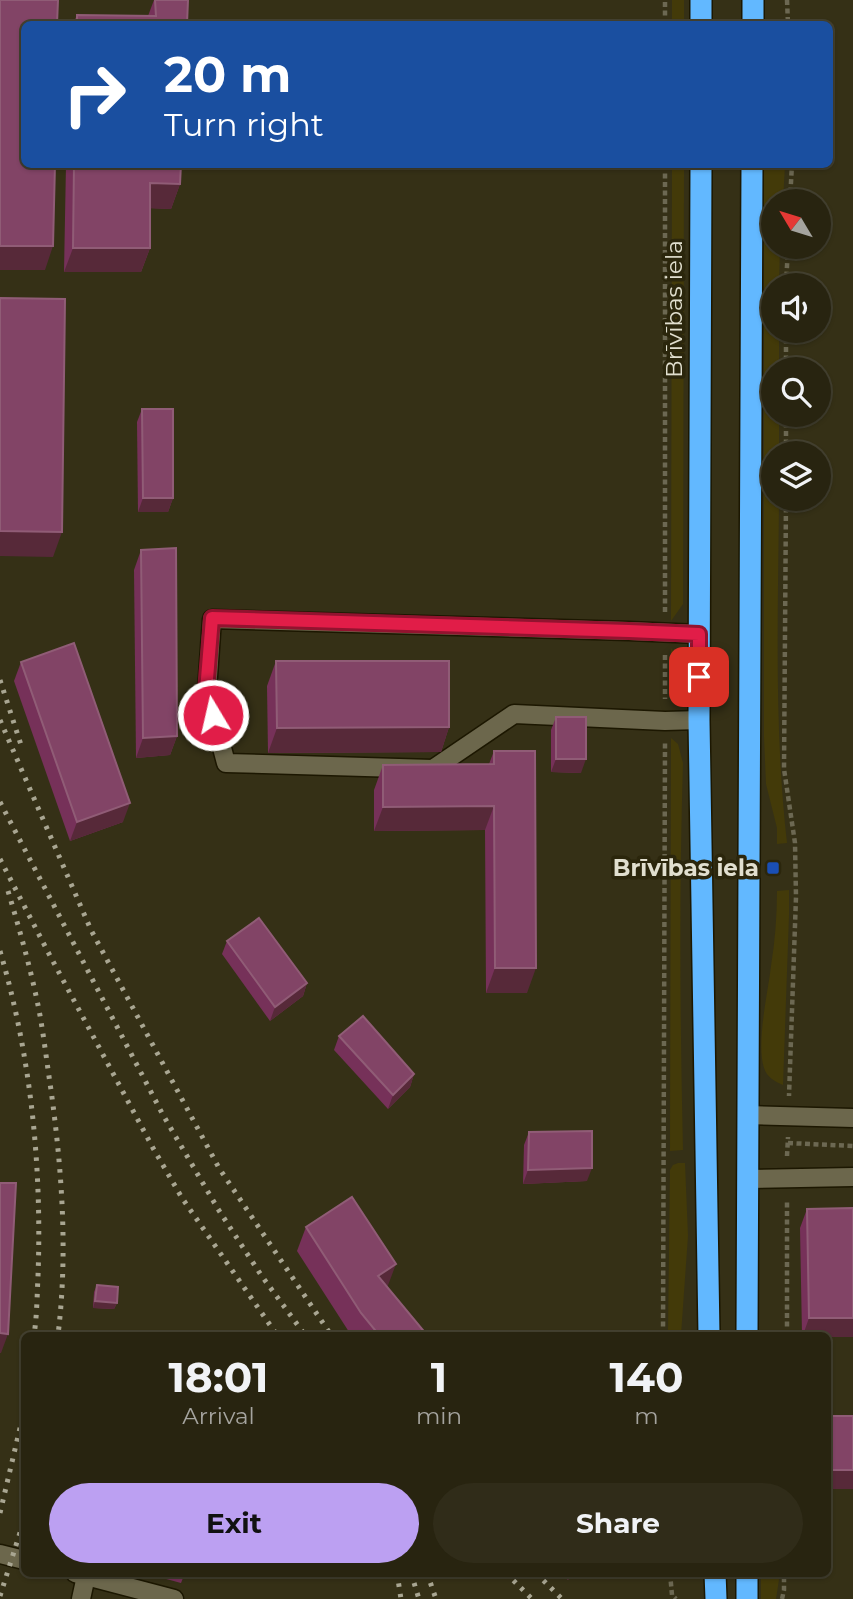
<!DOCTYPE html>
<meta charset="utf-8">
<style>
:root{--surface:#282410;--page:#302c19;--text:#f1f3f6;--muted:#a5a49f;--line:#444130;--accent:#bca0f2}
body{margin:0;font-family:Montserrat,sans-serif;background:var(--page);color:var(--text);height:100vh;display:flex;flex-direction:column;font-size:26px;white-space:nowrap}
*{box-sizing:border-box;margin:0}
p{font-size:23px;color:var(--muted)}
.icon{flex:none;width:38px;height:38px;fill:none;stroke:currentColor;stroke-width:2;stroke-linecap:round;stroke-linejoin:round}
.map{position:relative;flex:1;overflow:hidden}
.panel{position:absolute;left:21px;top:1332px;width:810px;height:245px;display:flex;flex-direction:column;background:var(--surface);border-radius:10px;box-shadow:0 2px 5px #0004,0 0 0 2px var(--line)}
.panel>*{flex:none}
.top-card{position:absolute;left:21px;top:21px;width:812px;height:147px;border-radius:10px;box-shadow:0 2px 5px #0004,0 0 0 2px var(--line);background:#1a4fa0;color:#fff;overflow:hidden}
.needle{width:46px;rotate:308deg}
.buttons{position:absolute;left:761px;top:189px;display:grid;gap:14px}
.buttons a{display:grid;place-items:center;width:70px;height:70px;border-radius:50%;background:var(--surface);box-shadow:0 2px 5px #0004,0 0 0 2px var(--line);font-size:35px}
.pin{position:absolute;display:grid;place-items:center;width:60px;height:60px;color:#fff;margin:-30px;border-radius:14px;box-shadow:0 4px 10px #0006}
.me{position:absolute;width:77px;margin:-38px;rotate:351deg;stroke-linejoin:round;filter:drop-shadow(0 0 5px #0008)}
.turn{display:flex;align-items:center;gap:24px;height:147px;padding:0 28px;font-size:32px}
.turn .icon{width:91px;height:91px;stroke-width:2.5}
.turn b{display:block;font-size:49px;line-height:60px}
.eta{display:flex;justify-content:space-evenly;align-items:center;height:119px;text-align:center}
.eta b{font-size:42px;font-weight:700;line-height:49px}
.cta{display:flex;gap:14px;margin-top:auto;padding:14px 28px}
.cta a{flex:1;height:80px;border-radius:42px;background:var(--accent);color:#111;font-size:28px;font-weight:700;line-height:80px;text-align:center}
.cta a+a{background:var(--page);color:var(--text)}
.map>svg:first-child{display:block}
.green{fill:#433a09}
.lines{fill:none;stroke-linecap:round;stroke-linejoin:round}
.minor-casing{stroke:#1c1701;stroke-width:21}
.highway-casing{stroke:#1c1701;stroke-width:24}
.path{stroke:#6c6852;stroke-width:4.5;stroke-dasharray:5 3.5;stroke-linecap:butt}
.minor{stroke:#6c674c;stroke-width:18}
.highway{stroke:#62b8ff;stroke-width:21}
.rail{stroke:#a9a692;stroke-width:5;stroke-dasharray:3.5 7;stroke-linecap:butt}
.wall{fill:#763159}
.shaded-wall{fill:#572939}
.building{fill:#824466;stroke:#905c76;stroke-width:2}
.route-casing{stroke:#92132f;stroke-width:18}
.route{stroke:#e11d48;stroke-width:12}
.transit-dot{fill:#1a4fb4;stroke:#2b260c;stroke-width:2.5}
.labels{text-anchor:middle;stroke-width:7;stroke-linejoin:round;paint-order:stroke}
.street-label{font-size:23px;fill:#e1dfcf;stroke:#2b260c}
.poi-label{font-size:23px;font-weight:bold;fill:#e1dfcf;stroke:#2b260c;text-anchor:end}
</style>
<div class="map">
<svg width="853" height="1599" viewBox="0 0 853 1599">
<rect width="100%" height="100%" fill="#353016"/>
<g class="green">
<rect x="672" y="0" width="12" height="24"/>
<path d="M684,164L683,604L671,621L672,165Z"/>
<path d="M764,165H785L783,201H774V247H780L779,285H774V331H779V369H774V415H779V453H774V499H779C778,614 774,729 787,843L777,844V828L766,784L764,737Z"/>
<path d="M671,648C687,665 686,678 671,696Z"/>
<path d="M671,738L678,744L683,763C679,892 680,1021 683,1150L670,1151Z"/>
<path d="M789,890V915L783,1085C774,1081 767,1077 764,1068C756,1043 768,992 771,966C775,941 777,916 777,891Z"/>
<path d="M678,1163H685L688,1236L681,1335H668L670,1170L673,1165Z"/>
<path d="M761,1573H780L776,1599H761Z"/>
</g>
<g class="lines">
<defs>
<g id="minor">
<path d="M699,634L629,631L212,619L207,691L226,763L433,769L514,714L665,721L699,720"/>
<path d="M747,1115L853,1118"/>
<path d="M747,1179L853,1177"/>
<path d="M0,1554L24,1560"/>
<path d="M75,1573L174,1599"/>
<path d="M81,1599L86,1576"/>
</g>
<g id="highway">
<path d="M701,24V0"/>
<path d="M753,24V0"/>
<path d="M701,164L699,720L709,1335"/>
<path d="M747,1335L752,164"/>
<path d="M715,1573L716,1599"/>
<path d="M747,1573V1599"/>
</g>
</defs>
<use href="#minor" class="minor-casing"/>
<use href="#highway" class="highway-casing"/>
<g class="path">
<path d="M787,0L788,24"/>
<path d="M665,24V0"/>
<path d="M790,201L792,164"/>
<path d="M786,285L788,247"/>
<path d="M786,369V331"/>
<path d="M786,453V415"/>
<path d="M786,499L784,769L795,843L796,897L789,1096"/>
<path d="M665,612V164"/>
<path d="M665,655V699"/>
<path d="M788,1143L853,1146"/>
<path d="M787,1156L788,1137"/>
<path d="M663,1335L665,743"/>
<path d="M787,1335V1200"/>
<path d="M670,1573L672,1595L676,1599"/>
<path d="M782,1599L784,1590V1573"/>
</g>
<use href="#minor" class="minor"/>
<use href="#highway" class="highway"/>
<g class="rail">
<path d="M0,680L22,748"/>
<path d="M0,720L91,930L219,1168L331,1335"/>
<path d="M0,802L163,1115L218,1209L261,1275L305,1335"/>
<path d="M0,859L48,952L153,1148L182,1198L277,1335"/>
<path d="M8,891C20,931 31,970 39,1010C44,1037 47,1064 51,1090C62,1171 68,1253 58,1335"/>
<path d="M0,951C31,1056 42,1167 38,1276C37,1296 37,1316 34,1335"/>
<path d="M0,1513L24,1411"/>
<path d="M397,1573L401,1599"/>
<path d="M411,1573L419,1599"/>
<path d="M427,1573L436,1599"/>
<path d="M506,1573L532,1599"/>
<path d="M536,1573L562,1599"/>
<path d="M0,1596L24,1520"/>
</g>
</g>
<g class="wall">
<path d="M154,0H188L187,24H73L77,15L148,16Z"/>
<path d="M66,164H181L180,184L171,209L150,208V248L141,272H64Z"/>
<path d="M142,409L173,498L168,512H138L137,422Z"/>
<path d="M141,550L177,736L170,755L136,758L134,570Z"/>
<path d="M276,661L449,727L441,752L268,753L267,686Z"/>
<path d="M21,662L123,822L70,841L14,681Z"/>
<path d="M556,717L581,773L551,772V730Z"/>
<path d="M494,751L527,993H486L485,830L374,831V790L383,765L489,764Z"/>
<path d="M227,941L307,983L303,996L270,1021L222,954Z"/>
<path d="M339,1036L414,1074L410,1087L388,1109L334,1050Z"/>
<path d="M529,1132L587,1181L523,1184L524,1145Z"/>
<path d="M853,1208V1337H828V1335H802L800,1228L807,1209Z"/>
<path d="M306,1227L387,1287L427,1335H351L297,1251Z"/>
<path d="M97,1285L117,1303L114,1309L93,1308L94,1292Z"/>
<path d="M144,1573H185L181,1583Z"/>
<path d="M561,1573H573L568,1580Z"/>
</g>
<g class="shaded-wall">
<path d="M150,183L180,184L171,209L141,208Z"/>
<path d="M0,246H53L45,270H0Z"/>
<path d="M73,248H150L141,272H64Z"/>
<path d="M143,498H173L168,512H138Z"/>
<path d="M0,531L62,532L53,557L0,556Z"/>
<path d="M449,727L441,752L268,753L277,728Z"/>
<path d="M177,736L170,755L136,758L143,738Z"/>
<path d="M556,759H586L581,773L551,772Z"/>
<path d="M130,803L123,822L70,841L77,822Z"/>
<path d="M494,806L485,830L374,831L383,807Z"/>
<path d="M495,968H536L527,993H486Z"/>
<path d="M307,983L303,996L270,1021L275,1007Z"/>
<path d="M414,1074L410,1087L388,1109L393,1095Z"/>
<path d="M592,1168L587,1181L523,1184L528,1170Z"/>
<path d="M396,1264L387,1288L378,1276Z"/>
<path d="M95,1301L117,1303L114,1309L93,1308Z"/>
<path d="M809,1318H853V1337H828V1335H803Z"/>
<path d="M0,1333L8,1334L1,1353H0Z"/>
<rect x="828" y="1470" width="25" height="19"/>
</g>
<g class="building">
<path d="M0,0H58L57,24H24V164H55L53,246H0Z"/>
<path d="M155,0H188L187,24H77V15L156,16Z"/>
<path d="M74,164H181L180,184L150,183V248H73Z"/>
<path d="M0,298L65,299L62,532L0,531Z"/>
<path d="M142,409H173V498H143Z"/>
<path d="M176,548L177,736L143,738L141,550Z"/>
<path d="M74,643L130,803L77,822L21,662Z"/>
<path d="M276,661H449V727L277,728Z"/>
<rect x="556" y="717" width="30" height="42"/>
<path d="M494,751H535L536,968H495L494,806L383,807V765L494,764Z"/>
<path d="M259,918L307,983L275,1007L227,941Z"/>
<path d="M363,1016L414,1074L393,1095L339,1036Z"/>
<path d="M592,1131V1168L528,1170L529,1132Z"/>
<path d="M0,1183H16L8,1334L0,1333Z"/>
<path d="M352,1197L396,1264L378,1276L427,1335H379L361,1313L306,1227Z"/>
<path d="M853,1208V1318H809L807,1209Z"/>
<path d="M97,1285L118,1287L117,1303L95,1301Z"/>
<rect x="828" y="1416" width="25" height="54"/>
</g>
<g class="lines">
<defs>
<path id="route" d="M213,715L206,691L212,618L629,631L699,634V677"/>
</defs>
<use href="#route" class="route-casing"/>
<use href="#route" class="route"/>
</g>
<rect class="transit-dot" x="766" y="861" width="14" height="14" rx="3.5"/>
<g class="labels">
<g class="street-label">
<text transform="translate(674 309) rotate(-90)" y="8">Brīvības iela</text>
</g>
<g class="poi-label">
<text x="759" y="876">Brīvības iela</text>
</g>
</g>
</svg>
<div class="buttons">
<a><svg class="needle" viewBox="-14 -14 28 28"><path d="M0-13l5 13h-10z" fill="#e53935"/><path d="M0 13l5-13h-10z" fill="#a5a49f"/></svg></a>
<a><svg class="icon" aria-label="sound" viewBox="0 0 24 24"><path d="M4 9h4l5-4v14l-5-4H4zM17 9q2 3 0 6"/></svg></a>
<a><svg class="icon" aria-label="search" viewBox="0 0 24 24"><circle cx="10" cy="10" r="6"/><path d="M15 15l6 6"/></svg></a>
<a><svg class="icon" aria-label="layers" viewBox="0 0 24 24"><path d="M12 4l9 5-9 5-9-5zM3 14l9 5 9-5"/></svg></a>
</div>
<div class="pin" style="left:699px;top:677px;background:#d93025"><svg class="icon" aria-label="arrive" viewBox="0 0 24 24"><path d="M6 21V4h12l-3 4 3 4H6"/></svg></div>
<svg class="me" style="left:213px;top:715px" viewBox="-20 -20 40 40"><circle r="17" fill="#e11d48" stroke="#fff" stroke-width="3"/><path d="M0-11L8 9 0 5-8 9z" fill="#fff"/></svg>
<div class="top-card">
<div class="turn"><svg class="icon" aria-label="right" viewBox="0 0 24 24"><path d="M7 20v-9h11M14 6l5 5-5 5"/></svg><div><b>20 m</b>Turn right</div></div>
</div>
<section class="panel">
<div class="eta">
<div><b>18:01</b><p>Arrival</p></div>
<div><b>1</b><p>min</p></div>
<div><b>140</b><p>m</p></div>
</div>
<div class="cta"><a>Exit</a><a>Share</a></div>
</section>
</div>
